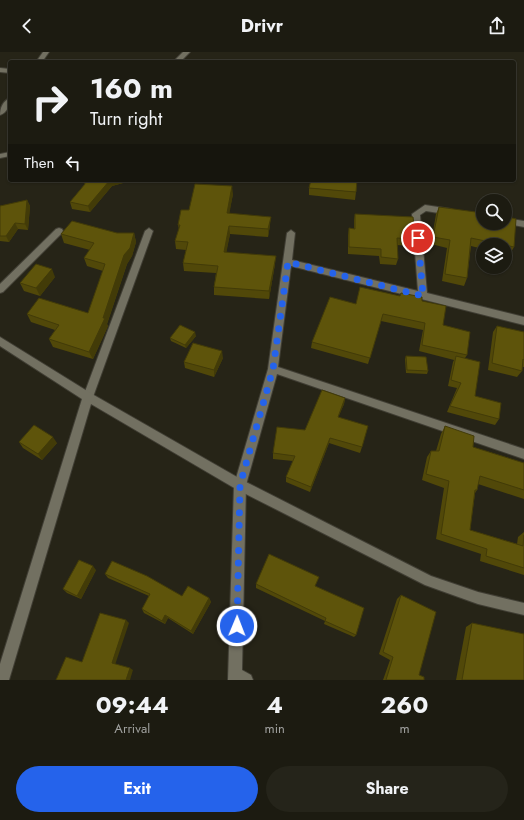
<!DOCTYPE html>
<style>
:root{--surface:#1c1b11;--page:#25241a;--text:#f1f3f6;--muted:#a0a19f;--line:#3a3931;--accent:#2563eb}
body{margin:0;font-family:Jost,sans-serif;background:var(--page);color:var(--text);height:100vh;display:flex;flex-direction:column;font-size:15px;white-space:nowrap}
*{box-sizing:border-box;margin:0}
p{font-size:13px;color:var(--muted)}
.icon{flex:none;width:22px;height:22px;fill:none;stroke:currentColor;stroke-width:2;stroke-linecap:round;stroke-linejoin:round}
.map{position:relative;height:628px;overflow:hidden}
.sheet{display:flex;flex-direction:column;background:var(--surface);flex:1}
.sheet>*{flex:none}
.top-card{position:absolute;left:8px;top:8px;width:508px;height:122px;border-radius:4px;box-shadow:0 1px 3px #0004,0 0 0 1px var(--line);background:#1c1b11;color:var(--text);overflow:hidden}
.fabs{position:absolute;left:476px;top:142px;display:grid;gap:8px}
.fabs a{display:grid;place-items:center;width:36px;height:36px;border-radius:50%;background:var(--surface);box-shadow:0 1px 3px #0004,0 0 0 1px var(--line);font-size:20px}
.pin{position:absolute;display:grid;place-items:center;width:34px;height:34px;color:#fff;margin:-17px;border:2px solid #fff;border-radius:50%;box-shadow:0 1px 4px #0007}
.me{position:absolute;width:44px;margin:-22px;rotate:1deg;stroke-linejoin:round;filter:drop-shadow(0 0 3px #0008)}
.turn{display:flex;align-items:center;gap:14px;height:84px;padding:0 16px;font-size:18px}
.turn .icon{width:52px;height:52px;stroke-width:2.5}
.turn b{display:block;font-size:28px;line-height:34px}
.then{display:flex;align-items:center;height:38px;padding:0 16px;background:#0003;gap:8px;font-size:15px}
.eta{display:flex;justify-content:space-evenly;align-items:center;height:68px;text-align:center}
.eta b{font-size:24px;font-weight:700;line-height:28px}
.cta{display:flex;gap:8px;margin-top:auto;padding:8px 16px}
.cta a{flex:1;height:46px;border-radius:24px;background:var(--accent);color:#fff;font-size:16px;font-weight:700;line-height:46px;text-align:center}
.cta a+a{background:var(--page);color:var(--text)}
header{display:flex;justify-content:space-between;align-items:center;height:52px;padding:0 16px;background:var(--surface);font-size:18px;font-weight:700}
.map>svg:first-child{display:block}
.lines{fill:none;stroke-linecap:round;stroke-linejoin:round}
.minor-casing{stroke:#403e34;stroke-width:2}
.tertiary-casing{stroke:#403e34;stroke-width:2}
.minor{fill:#727061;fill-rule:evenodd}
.tertiary{fill:#727061;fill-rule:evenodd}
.wall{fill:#514809}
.shaded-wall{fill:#423b08}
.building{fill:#5e540b;stroke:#423b08}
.route{stroke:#2563eb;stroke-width:7;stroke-dasharray:0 12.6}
</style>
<header><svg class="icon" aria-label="back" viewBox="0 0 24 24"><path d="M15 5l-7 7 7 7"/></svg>Drivr<svg class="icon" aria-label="share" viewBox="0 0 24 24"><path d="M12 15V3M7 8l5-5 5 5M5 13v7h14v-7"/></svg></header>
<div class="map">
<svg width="524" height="628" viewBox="0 0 524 628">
<rect width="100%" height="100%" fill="#262417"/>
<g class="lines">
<defs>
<g id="minor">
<path d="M43,0H49L42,10H36Z"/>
<path d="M183,0H190L180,10H173Z"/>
<path d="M0,16L10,17V21L0,20Z"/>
<path d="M10,46C10,53 7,61 0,63C0,56 3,49 10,46Z"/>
<path d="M10,100V104L0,106V102Z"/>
<path d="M425,153L451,157L455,160L451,163L426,159L420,163L427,241L524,265V273L291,214L278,315L524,397V407L277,322L246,433L242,618L251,623L253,628H228L234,433L268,317L287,181L291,178L295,181L292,208L418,239L412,162Z"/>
<path d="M505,166L524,169V175L502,171H505Z"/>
<path d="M59,176L62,177L63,179L62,181L3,240L0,241V232L56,177Z"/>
<path d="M149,176L153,179L93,345L92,348L88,349L84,348L83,345L145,179Z"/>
</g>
<path id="tertiary" d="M0,285L92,342L244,429L431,524L478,540L524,551V563L478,552L425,533L236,437L91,352L9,628H0V612L82,347L0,294Z"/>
</defs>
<use href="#minor" class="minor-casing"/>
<use href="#tertiary" class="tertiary-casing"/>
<use href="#minor" class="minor"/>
<use href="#tertiary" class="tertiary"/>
</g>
<g class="wall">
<path d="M83,128H134L112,134L90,160L72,157L70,150L85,132Z"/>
<path d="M309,136L356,140L355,148L309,143Z"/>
<path d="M233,142L229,161L270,173L268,185L230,182L226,200L275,212L269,247L214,243V235L216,221L184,219L183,211L186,198L176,197L175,189L179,177L178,173L189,158Z"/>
<path d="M27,148L30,154L28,178L18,177L9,190L0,189V154Z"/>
<path d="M439,155L514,195L510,202L505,201V193H483V197L471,194L467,226L464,234L442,229L447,196L431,192L436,162Z"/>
<path d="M355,162L415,182L413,189L411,188L410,194L397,193L398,207L396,213L380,212L379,204L348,202V183L349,176L354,177V168Z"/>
<path d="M117,181H134L136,190L132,204L127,212L107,272L108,274L93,307L53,295L49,287L55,278L31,270L27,262L88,261L103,219L87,214L84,206L90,198L64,191L61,182Z"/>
<path d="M55,225L40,244L24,239L20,231Z"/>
<path d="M401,241L422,249L467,303L465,306L475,344L499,367L495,373L447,360L457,336L448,334L453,310L454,308L419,299L423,278L381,269L368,312L311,296L312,290L356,252L400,244Z"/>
<path d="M497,274L524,280V315H522V319L517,325L488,318L493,280Z"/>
<path d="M196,284L186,296L171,289L170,286Z"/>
<path d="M406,304L428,319L427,322L406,321L405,307Z"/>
<path d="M223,306L214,325L185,316L184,310Z"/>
<path d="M345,346L344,352L338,365L362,395L360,401L329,391L310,440L286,430V425L293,409L273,407V401L305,378Z"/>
<path d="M445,374L473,395L524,411V447L478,432L477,438L475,441L470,478L517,492L518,485L524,480V523L480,509L481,502L436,487L444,436L422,428L427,405L431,399H436L441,382Z"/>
<path d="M19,390L57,391L42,408L23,396Z"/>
<path d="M96,518L81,547L67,541L63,537Z"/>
<path d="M105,522L182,544L209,546L211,550L193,582L168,566L165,572L144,561L142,557L149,544L108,526Z"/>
<path d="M256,532L315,535L356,583L354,585L324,572L325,569L256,536Z"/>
<path d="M401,543L419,623L424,628H383L390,608L379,602L397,547Z"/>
<path d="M472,571L524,628H456L466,575Z"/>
</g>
<g class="shaded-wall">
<path d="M110,128H134L112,134L90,160L88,154Z"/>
<path d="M232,134L233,142L228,169L227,161Z"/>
<path d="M27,148L30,154L28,178L25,172Z"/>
<path d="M271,165L270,173L268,185V177Z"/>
<path d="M15,171L18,177L9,190L6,184Z"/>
<path d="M229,174L230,182L225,208L224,200Z"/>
<path d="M134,181L136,190L132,204L127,212L107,272L108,274L93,307L89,300L103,266L124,203Z"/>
<path d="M276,204L275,212L269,247V239Z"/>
<path d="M52,217L55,225L40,244L36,236Z"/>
<path d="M195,280L196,284L186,296L185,293Z"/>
<path d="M222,299L223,306L214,325V318Z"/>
<path d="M345,346L344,352L336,371L338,365Z"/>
<path d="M53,385L57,391L42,408L38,402Z"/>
<path d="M330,386L329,391L310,440L311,435Z"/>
<path d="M93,514L96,518L81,547L77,544Z"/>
<path d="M209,546L211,550L193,582L191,579Z"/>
<path d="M165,563L168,566L165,572L162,569Z"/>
<path d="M126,568L129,571L115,613L112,611Z"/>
<path d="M130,616L133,618L130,628H126Z"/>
</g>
<g class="building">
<path d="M84,128H110L88,154L70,150L85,132Z"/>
<path d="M311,128H357L356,140L309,136Z"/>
<path d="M195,132L232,134L227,161L271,165L268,177L229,174L224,200L276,204L269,239L214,235L218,214L183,211L188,190L175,189L180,173H178L181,158H189Z"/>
<path d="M27,148L25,172L15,171L6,184H0V154Z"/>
<path d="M439,155L483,161V171H505V164L516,167L514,195L471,186L467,226L445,222L450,188L433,185Z"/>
<path d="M355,162L413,165L415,182L411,181L412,187L397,186L398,207L381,205V197L349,195V176L355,177Z"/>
<path d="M72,169L117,181H134L130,196L124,203L103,266H105L89,300L49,287L59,273L27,262L39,246L88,261L105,212L84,206L94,191L61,182Z"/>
<path d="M36,212L52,217L36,236L20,231Z"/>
<path d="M360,235L400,244L401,241L422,245V249L446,254L443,273L470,280L467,303L422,293L425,271L383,262L370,306L312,290L330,245L356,252Z"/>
<path d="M180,273L195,280L185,293L170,286Z"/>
<path d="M497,274L524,280V308L523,307L522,319L492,311Z"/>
<path d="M193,291L222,299L214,318L184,310Z"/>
<path d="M406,304L426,305L428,319L407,318Z"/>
<path d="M456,304L480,310L475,344L501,351L499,367L450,354L461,331L451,328Z"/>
<path d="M322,338L345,346L338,365L368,374L362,395L330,386L311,435L286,425L295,404L273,401L277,375L305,378Z"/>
<path d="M34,373L53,385L38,402L19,390Z"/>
<path d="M445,374L474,384L473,395L524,411V438L480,424L477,438H475L470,478L523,494L524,483V516L486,504L487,497L441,482L449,429L426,422L431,399H439Z"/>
<path d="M269,502L319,525L315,534L364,556L356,583L325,569L326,566L256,532Z"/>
<path d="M79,508L93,514L77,544L63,537Z"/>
<path d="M112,509L147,524L182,544L188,534L209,546L191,579L165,563L162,569L142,557L150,542L105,522Z"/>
<path d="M401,543L436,560L419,623L424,625V628H386L393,605L383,600Z"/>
<path d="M100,561L126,568L112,611L130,616L126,628H56L66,605L82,610Z"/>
<path d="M472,571L524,582V628H462Z"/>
</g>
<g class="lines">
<path class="route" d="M237,574L240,433L273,317L288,210L423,244L418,186"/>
</g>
</svg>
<div class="fabs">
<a><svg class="icon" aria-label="search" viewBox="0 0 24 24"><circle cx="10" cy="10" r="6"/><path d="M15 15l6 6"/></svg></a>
<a><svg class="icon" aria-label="layers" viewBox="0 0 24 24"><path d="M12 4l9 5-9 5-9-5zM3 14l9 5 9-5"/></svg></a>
</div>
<div class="pin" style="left:418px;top:186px;background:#d93025"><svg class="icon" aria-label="arrive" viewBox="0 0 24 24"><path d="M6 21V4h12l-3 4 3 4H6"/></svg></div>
<svg class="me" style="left:237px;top:574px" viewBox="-20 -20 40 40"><circle r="17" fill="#2563eb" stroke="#fff" stroke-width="3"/><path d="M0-11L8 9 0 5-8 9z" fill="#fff"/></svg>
<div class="top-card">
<div class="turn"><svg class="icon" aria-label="right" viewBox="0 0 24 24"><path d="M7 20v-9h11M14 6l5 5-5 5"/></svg><div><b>160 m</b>Turn right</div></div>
<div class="then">Then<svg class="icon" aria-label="left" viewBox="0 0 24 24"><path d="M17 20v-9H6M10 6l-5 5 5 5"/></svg></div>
</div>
</div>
<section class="sheet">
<div class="eta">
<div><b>09:44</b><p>Arrival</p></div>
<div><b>4</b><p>min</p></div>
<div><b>260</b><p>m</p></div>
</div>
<div class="cta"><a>Exit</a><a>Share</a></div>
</section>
